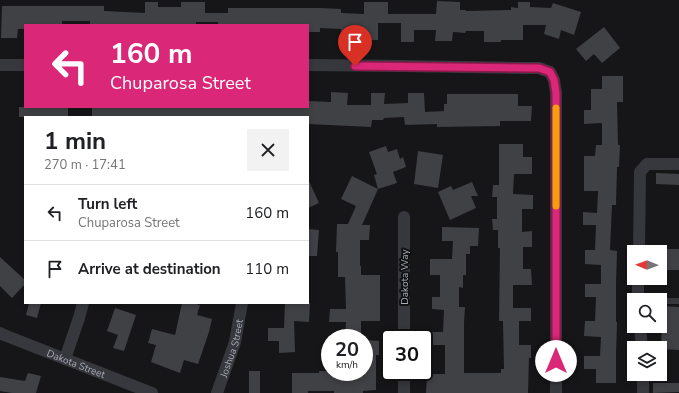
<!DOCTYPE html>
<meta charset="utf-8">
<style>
:root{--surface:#fff;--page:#f2f2f2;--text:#202124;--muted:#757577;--line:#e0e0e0}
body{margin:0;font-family:"Nunito Sans",sans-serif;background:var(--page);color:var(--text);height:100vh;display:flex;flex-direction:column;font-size:15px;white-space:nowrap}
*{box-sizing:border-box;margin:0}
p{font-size:13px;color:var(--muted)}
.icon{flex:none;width:22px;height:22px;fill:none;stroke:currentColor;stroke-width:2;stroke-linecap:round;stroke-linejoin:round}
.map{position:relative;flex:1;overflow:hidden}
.drawer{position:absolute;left:24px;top:116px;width:285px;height:188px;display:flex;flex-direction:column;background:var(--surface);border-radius:0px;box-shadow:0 2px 6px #0003}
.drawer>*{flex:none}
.banner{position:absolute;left:24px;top:24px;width:285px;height:84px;border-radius:0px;box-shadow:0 2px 6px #0003;background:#db2777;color:#fff;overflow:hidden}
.needle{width:26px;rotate:271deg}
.fabs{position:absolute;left:627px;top:245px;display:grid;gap:8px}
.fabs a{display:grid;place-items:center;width:40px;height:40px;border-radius:0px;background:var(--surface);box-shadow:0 2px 6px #0003;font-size:20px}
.speed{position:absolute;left:321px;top:329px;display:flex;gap:8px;font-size:20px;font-weight:700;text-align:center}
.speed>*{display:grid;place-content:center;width:52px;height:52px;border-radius:50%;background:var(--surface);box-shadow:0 2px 6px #0003;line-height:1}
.speed small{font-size:10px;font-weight:400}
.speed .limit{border:2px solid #111;border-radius:6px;background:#fff;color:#111}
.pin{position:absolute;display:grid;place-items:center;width:34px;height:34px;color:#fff;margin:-41px -17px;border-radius:50% 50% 50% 0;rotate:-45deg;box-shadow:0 0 4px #0007}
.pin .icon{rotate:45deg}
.me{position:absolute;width:44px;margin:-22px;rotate:0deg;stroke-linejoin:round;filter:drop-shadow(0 0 3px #0008)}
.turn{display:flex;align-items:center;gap:14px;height:84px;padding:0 20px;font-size:18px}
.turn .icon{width:52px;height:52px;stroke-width:2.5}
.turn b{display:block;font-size:28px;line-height:34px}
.round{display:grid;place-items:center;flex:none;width:42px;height:42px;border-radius:0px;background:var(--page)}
.summary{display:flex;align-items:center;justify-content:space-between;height:68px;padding:0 20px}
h1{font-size:24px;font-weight:700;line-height:30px}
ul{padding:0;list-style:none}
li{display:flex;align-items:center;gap:12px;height:56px;padding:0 20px;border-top:1px solid var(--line)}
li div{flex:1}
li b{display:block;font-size:15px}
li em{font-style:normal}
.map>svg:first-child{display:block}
.building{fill:#404145}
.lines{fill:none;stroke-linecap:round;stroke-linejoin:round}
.service{stroke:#37383d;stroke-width:6}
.minor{stroke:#37383d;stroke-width:12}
.route-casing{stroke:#8e194d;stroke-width:10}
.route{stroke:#db2777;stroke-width:7}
.slow{stroke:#f59e0b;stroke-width:7}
.labels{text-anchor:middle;stroke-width:4;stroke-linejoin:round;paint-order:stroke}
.street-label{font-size:10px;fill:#a8adb8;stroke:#111113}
</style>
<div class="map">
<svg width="679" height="393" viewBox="0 0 679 393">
<rect width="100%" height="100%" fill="#161618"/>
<g class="building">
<path d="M437,1L460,2V10H466V11L511,10V7L518,8V2H530V7L551,8L553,3L581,12L574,35L561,30L559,39L544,34L546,25H523V40H501V42H484V31H466L465,33L453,32L452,41H435L436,30H414V42H401V23H378V40H353V41H340L341,29L320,28V32H308V25H218V22H196V25H90V21H62V25H49V24L25,25V29H18L17,38H1L2,6H104V11L145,13V2H158V7H181V2H205V13H228V8H321L341,9V13L364,14V2H388V14H436Z"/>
<path d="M604,27L620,48L602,63L594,54L586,61L576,49Z"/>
<path d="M602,76H623V102H617L618,145H620L619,167H617L616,205H612L610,250L617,251L616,285V322H617L616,355V383H596V369H584V356H600L601,337L584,336L585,321H595L596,297H585V284H601V265L585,264V250H595L596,225H583V212L597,213L598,191H584V156H595L596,145H602V123L584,124V110H591V89H602Z"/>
<path d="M331,92L348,93L347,105H371V93H385L384,104L408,103V93H424L425,112L444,111V104H447V94H518V106H532L531,121H500V126L437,127V124L405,125L404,117L384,118L383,120H372L371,127L308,124V117H92V107H308V101L331,102Z"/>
<rect x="19" y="107" width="49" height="10"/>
<path d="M499,144H523V157H532V174H514L513,194L533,195V209H522V232L532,231V247H523V269H531L532,285H513V308H531V321H519V345H531V358H529L528,393H426L427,374H445V345H432V332H443L444,310L432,309V297H440V275H430V259H452L453,241H442V227L479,228L478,246H470V254H466V275H463V288L459,287V307H465L464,323V373H501V369H504L503,321H499L500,248H498V230H493L492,219H497V197H492L493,185H499Z"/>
<path d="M386,146L388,152L397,149L400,159L403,157L406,167L393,172L397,183L378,189L362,225H370L369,240H360V266H361V275H380V321H361V338H345L346,322H329L330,309H346L345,277H338V252H336L337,224H348L356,206L341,199L352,176L378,189L374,175L377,174L369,152Z"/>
<path d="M418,151L443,155L438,188L414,184Z"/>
<path d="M656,173L679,174V185L656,184Z"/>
<path d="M308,179L319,203L308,208Z"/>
<path d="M472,182L478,196H471L476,208L450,220L438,192L451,186L453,190Z"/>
<path d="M308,229L319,230L317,256H308Z"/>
<rect x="660" y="249" width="19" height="21"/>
<path d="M0,257L25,280V284L12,298L0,286Z"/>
<path d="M29,303H41L37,318L26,315Z"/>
<path d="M182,303H193L200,305L197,315L212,319L209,332L198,364L184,360L180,373L151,362L156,345L148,343L152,329L175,335Z"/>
<path d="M285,303H310L309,322L294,321L295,352L279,353V341H268V328H284Z"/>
<path d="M660,306L679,307V350L661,349L662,317H660Z"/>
<path d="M115,308L136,315L124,351L113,348L118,335L107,331Z"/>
<path d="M364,340L379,341V355H376V390L363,391V393H334V391H308V393H292V373H319V371L364,372Z"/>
<rect x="249" y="371" width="11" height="22"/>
<path d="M28,373L41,376L36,393H12L0,391V377L25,381Z"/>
<path d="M653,383H679V392L653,393Z"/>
</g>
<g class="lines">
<path class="service" d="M660,301H679"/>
<g class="minor">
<path d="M0,65H25"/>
<path d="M308,65L401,66L522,68H539L550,72L554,80L556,93V393"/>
<path d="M639,252L640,172L647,164H679"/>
<path d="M638,300V278"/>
<path d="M640,326L642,348"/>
<path id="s1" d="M0,333L4,335L152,393"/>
<path d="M404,338V217"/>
<path d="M65,359L79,318L83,303"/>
<path id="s2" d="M217,393L235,342L242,303"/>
<path d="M404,393V372"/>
<path d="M643,393V374"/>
</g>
</g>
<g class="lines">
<defs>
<path id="route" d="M355,66L530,68H539L550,72L554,80L556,93V361"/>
</defs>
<use href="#route" class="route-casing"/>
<use href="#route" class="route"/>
<path class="slow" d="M556,108V206"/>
</g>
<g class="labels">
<g class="street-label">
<text transform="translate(404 277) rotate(-90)" y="4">Dakota Way</text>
<text dy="4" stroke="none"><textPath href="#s2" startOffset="47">Joshua Street</textPath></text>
<text dy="4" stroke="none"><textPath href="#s1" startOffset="82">Dakota Street</textPath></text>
</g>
</g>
</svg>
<div class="fabs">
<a><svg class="needle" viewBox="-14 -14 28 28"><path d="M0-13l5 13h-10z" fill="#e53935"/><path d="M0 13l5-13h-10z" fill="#757577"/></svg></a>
<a><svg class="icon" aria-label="search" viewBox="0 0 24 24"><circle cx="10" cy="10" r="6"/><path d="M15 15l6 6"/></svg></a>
<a><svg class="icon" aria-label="layers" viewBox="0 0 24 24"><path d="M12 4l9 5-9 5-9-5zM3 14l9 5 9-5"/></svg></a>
</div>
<div class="speed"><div>20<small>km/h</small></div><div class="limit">30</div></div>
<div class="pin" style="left:355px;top:66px;background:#d93025"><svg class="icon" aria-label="arrive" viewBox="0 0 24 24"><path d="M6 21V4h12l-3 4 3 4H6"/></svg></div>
<svg class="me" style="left:556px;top:361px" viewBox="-20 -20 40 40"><circle r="19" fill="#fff"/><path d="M0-13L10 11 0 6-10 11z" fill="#db2777"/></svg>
<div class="banner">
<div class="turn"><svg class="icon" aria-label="left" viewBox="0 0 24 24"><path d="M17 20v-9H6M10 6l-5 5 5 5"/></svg><div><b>160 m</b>Chuparosa Street</div></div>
</div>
<section class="drawer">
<div class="summary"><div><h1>1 min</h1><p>270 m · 17:41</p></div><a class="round"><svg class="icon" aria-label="close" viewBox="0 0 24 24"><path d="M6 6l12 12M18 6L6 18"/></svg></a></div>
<ul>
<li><svg class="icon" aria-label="left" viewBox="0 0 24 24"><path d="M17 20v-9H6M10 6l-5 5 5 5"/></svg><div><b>Turn left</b><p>Chuparosa Street</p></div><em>160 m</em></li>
<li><svg class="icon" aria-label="arrive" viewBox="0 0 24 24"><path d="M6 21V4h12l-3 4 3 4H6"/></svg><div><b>Arrive at destination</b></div><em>110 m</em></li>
</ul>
</section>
</div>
